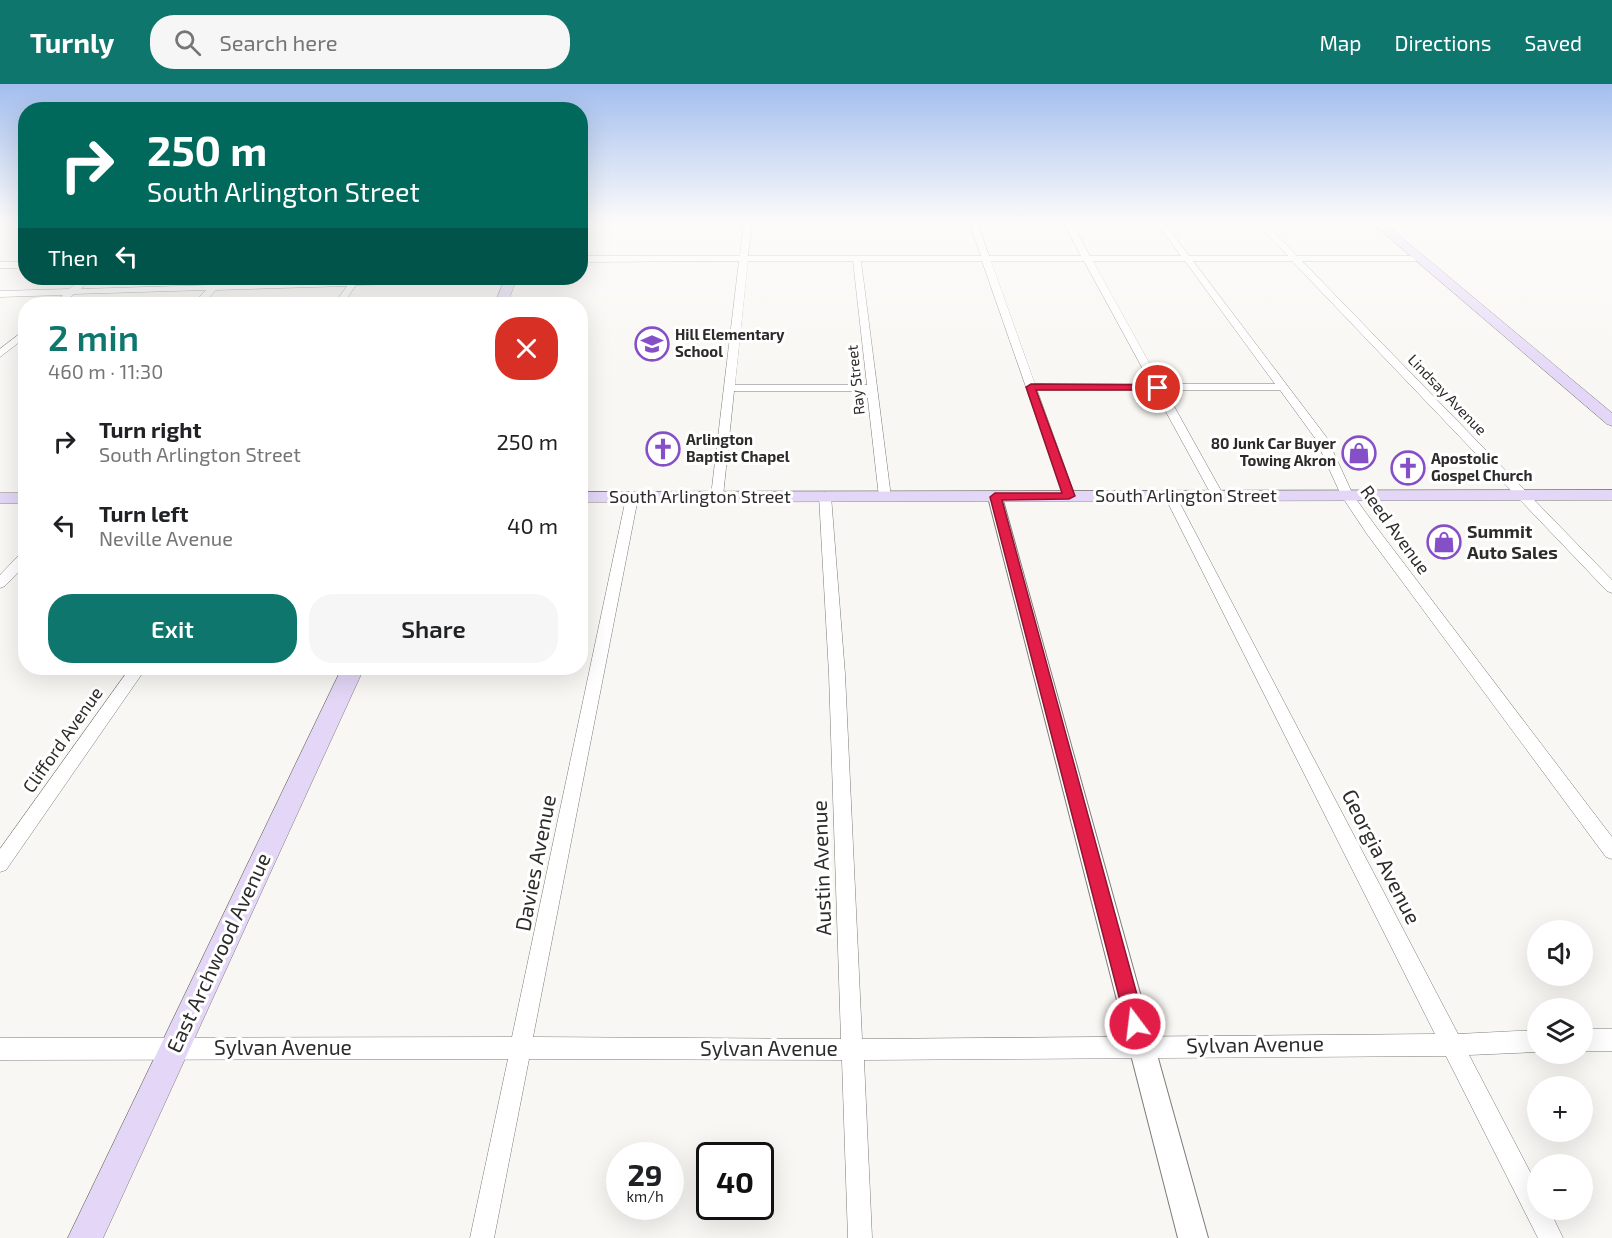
<!DOCTYPE html>
<meta charset="utf-8">
<style>
:root{--surface:#fff;--page:#f6f6f6;--text:#202124;--muted:#757577;--accent:#0f766e}
body{margin:0;font-family:"Exo 2",sans-serif;background:var(--page);color:var(--text);height:100vh;display:flex;flex-direction:column;font-size:22px;white-space:nowrap}
*{box-sizing:border-box;margin:0}
p{font-size:20px;color:var(--muted)}
.icon{flex:none;width:33px;height:33px;fill:none;stroke:currentColor;stroke-width:2;stroke-linecap:round;stroke-linejoin:round}
.map{position:relative;flex:1;overflow:hidden}
.details{position:absolute;left:18px;top:213px;width:570px;height:378px;display:flex;flex-direction:column;background:var(--surface);border-radius:24px;box-shadow:0 6px 24px #0002}
.details>*{flex:none}
.banner{position:absolute;left:18px;top:18px;width:570px;height:183px;border-radius:24px;box-shadow:0 6px 24px #0002;background:#00695c;color:#fff;overflow:hidden}
.fabs{position:absolute;left:1527px;top:836px;display:grid;gap:12px}
.fabs a{display:grid;place-items:center;width:66px;height:66px;border-radius:50%;background:var(--surface);box-shadow:0 6px 24px #0002;font-size:30px}
.speed{position:absolute;left:606px;top:1058px;display:flex;gap:12px;font-size:30px;font-weight:700;text-align:center}
.speed>*{display:grid;place-content:center;width:78px;height:78px;border-radius:50%;background:var(--surface);box-shadow:0 6px 24px #0002;line-height:1}
.speed small{font-size:15px;font-weight:400}
.speed .limit{border:3px solid #111;border-radius:9px;background:#fff;color:#111}
.pin{position:absolute;display:grid;place-items:center;width:51px;height:51px;color:#fff;margin:-26px;border:3px solid #fff;border-radius:50%;box-shadow:0 2px 6px #0007}
.me{position:absolute;width:66px;margin:-33px;rotate:345deg;stroke-linejoin:round;filter:drop-shadow(0 0 4px #0008)}
.turn{display:flex;align-items:center;gap:21px;height:126px;padding:0 30px;font-size:27px}
.turn .icon{width:78px;height:78px;stroke-width:2.5}
.turn b{display:block;font-size:42px;line-height:51px}
.then{display:flex;align-items:center;height:57px;padding:0 30px;background:#0003;gap:12px;font-size:22px}
.round{display:grid;place-items:center;flex:none;width:63px;height:63px;border-radius:24px;background:var(--page)}
.summary{display:flex;align-items:center;justify-content:space-between;height:102px;padding:0 30px}
h1{font-size:36px;font-weight:600;line-height:45px;color:var(--accent)}
.primary-button{display:flex;gap:12px;margin-top:auto;padding:12px 30px}
.primary-button a{flex:1;height:69px;border-radius:24px;background:var(--accent);color:#fff;font-size:24px;font-weight:600;line-height:69px;text-align:center}
.primary-button a+a{background:var(--page);color:var(--text)}
ul{padding:0;list-style:none}
li{display:flex;align-items:center;gap:18px;height:84px;padding:0 30px}
li div{flex:1}
li b{display:block;font-size:22px}
li em{font-style:normal}
header{display:flex;align-items:center;gap:36px;box-sizing:border-box;height:84px;padding:0 30px;background:var(--accent);color:#fff}
header strong{font-size:28px}
nav{display:flex;gap:33px;margin-inline-start:auto;font-size:21px}
.search{width:420px;height:54px;background:var(--page);display:flex;align-items:center;gap:15px;box-sizing:border-box;padding:0 21px;border-radius:24px;color:var(--muted);font-size:22px}
.map>svg:first-child{display:block}
.lines{fill:none;stroke-linecap:round;stroke-linejoin:round}
.minor-casing{stroke:#7d7b78;stroke-width:1}
.tertiary-casing{stroke:#7d7b78;stroke-width:2}
.secondary-casing{stroke:#7d7b78;stroke-width:1}
.minor{fill:#fff;fill-rule:evenodd}
.tertiary{fill:#fff;fill-rule:evenodd}
.secondary{fill:#e3d6f7;fill-rule:evenodd}
.route{fill:#e11d48;stroke:#92132f;stroke-width:1.5}
.labels{text-anchor:middle;stroke-width:6;stroke-linejoin:round;paint-order:stroke}
.far-poi-label{font-size:15px;font-weight:bold;fill:#2d2c2b;stroke:#fff;text-anchor:start}
.far-street-label{font-size:15px;fill:#2d2c2b;stroke:#fff}
.street-label{font-size:18px;fill:#2d2c2b;stroke:#fff}
.poi-label{font-size:18px;font-weight:bold;fill:#2d2c2b;stroke:#fff;text-anchor:start}
.near-street-label{font-size:21px;fill:#2d2c2b;stroke:#fff}
</style>
<header>
<strong>Turnly</strong>
<div class="search"><svg class="icon" aria-label="search" viewBox="0 0 24 24"><circle cx="10" cy="10" r="6"/><path d="M15 15l6 6"/></svg>Search here</div>
<nav><a>Map</a><a>Directions</a><a>Saved</a></nav>
</header>
<div class="map">
<svg width="1612" height="1154" viewBox="0 0 1612 1154">
<rect width="100%" height="100%" fill="#f9f7f3"/>
<g class="lines">
<defs>
<g id="minor">
<path d="M744,138H752L748,172H981L969,138H977L989,172H1081L1063,138H1071L1090,172H1181L1156,138H1164L1189,172H1288L1256,138H1265L1297,172H1420V176L1417,177H1302L1612,496V509L1607,507L1292,177H1193L1327,354L1353,411L1377,444L1612,753V775L1606,773L1367,450L1341,411L1315,354L1280,306H1165L1224,412L1218,416L1212,412L1154,306H1037L1075,412L1073,415H1065L982,177H861L891,413L889,416L885,417L879,413L867,307H734L723,412L717,416L713,415L711,412L739,177L580,178V172H740ZM748,177H853L867,301H735ZM991,177H1084L1151,300H1035ZM1093,177H1185L1275,300H1161Z"/>
<rect x="0" y="178" width="26" height="6"/>
<path d="M83,194H92L81,205L211,201L216,197L220,200L351,196L353,194H361L360,196L514,194L510,197L356,201L343,220H334L347,202L216,206L203,220H193L206,206L74,210L62,220H52L63,211L0,213V207L69,205Z"/>
<path d="M26,245V253L0,273V265Z"/>
<path d="M825,408L831,412L845,590L862,955L1435,950L1165,413L1171,409L1175,410L1458,950L1538,946V968L1469,971L1538,1103V1125H1549L1563,1154H1538L1446,972L864,976L872,1154H848L842,976L529,975L494,1154H470L508,975L0,976V954L512,953L626,414L632,410L638,414L533,953L841,955L829,590L819,412Z"/>
<path d="M26,468V480L5,502L0,504V491L21,469Z"/>
<path d="M130,584H146L6,786L0,788V765Z"/>
<rect x="1582" y="945" width="30" height="22"/>
</g>
<path id="tertiary" d="M995,409L1002,413L1208,1154H1178L988,413Z"/>
<g id="secondary">
<path d="M1371,138H1383L1612,329V342L1607,340Z"/>
<path d="M505,194H517L507,220H495Z"/>
<path d="M1612,406V416L580,418V408Z"/>
<rect x="0" y="409" width="26" height="10"/>
<path d="M342,584H364L103,1154H68Z"/>
</g>
</defs>
<use href="#minor" class="minor-casing"/>
<use href="#tertiary" class="tertiary-casing"/>
<use href="#secondary" class="secondary-casing"/>
<use href="#minor" class="minor"/>
<use href="#tertiary" class="tertiary"/>
<use href="#secondary" class="secondary"/>
</g>
<linearGradient id="sky" x2="0" y2="1"><stop stop-color="#a3beee"/><stop offset="0.46" stop-color="#fcfbfa"/><stop offset="1" stop-color="#fcfbfa" stop-opacity="0"/></linearGradient>
<rect width="1612" height="300" fill="url(#sky)"/>
<path class="route" d="M1031,300L1158,301L1163,304L1158,306H1036L1075,412L1069,415L1002,416L1145,940L1142,947L1135,950L1128,947L1126,940L990,413L995,409H1062L1026,303Z"/>
<defs>
<symbol id="school-ring" viewBox="-11 -11 22 22"><circle r="9.5" fill="#fff" stroke="#854fc7" stroke-width="1.5"/><path d="M0-5L7-2L0 1L-7-2ZM-4 1L0 2.5L4 1V4Q0 6-4 4Z" fill="#854fc7"/></symbol>
<symbol id="church-ring" viewBox="-11 -11 22 22"><circle r="9.5" fill="#fff" stroke="#854fc7" stroke-width="1.5"/><path d="M-1.2-6h2.4v3.5h3.3v2.4h-3.3V6h-2.4V-.1h-3.3v-2.4h3.3Z" fill="#854fc7"/></symbol>
<symbol id="shop-ring" viewBox="-11 -11 22 22"><circle r="9.5" fill="#fff" stroke="#854fc7" stroke-width="1.5"/><path d="M-5-2.5h2.3a2.7 3.5 0 0 1 5.4 0H5L5.5 6h-11ZM-1.5-2.5h3a1.5 2.3 0 0 0-3 0Z" fill="#854fc7"/></symbol>
</defs>
<g fill-rule="evenodd">
<use href="#school-ring" x="633" y="241" width="38" height="38"/>
<use href="#church-ring" x="644" y="346" width="38" height="38"/>
<use href="#shop-ring" x="1340" y="350" width="38" height="38"/>
<use href="#church-ring" x="1389" y="365" width="38" height="38"/>
<use href="#shop-ring" x="1425" y="439" width="38" height="38"/>
</g>
<g class="labels">
<g class="far-poi-label">
<text x="675" y="256">Hill Elementary<tspan x="675" dy="17">School</tspan></text>
<text x="686" y="361">Arlington<tspan x="686" dy="17">Baptist Chapel</tspan></text>
<text x="1336" y="365" text-anchor="end">80 Junk Car Buyer<tspan x="1336" dy="17">Towing Akron</tspan></text>
<text x="1431" y="380">Apostolic<tspan x="1431" dy="17">Gospel Church</tspan></text>
</g>
<g class="far-street-label">
<text transform="translate(856 296) rotate(-96)" y="5">Ray Street</text>
<text transform="translate(1447 311) rotate(46)" y="5">Lindsay Avenue</text>
</g>
<g class="street-label">
<text x="1186" y="418">South Arlington Street</text>
<text x="700" y="419">South Arlington Street</text>
<text transform="translate(1395 446) rotate(54)" y="6">Reed Avenue</text>
<text transform="translate(63 656) rotate(-55)" y="6">Clifford Avenue</text>
</g>
<g class="poi-label">
<text x="1467" y="454">Summit<tspan x="1467" dy="21">Auto Sales</tspan></text>
</g>
<g class="near-street-label">
<text transform="translate(1381 773) rotate(63)" y="7">Georgia Avenue</text>
<text transform="translate(536 779) rotate(-79)" y="7">Davies Avenue</text>
<text transform="translate(822 784) rotate(-92)" y="7">Austin Avenue</text>
<text transform="translate(219 869) rotate(-65)" y="7">East Archwood Avenue</text>
<text transform="translate(1255 961) rotate(-1)" y="7">Sylvan Avenue</text>
<text x="283" y="971">Sylvan Avenue</text>
<text x="769" y="972">Sylvan Avenue</text>
</g>
</g>
</svg>
<div class="fabs">
<a><svg class="icon" aria-label="sound" viewBox="0 0 24 24"><path d="M4 9h4l5-4v14l-5-4H4zM17 9q2 3 0 6"/></svg></a>
<a><svg class="icon" aria-label="layers" viewBox="0 0 24 24"><path d="M12 4l9 5-9 5-9-5zM3 14l9 5 9-5"/></svg></a>
<a>+</a>
<a>−</a>
</div>
<div class="speed"><div>29<small>km/h</small></div><div class="limit">40</div></div>
<div class="pin" style="left:1158px;top:304px;background:#d93025"><svg class="icon" aria-label="arrive" viewBox="0 0 24 24"><path d="M6 21V4h12l-3 4 3 4H6"/></svg></div>
<svg class="me" style="left:1135px;top:940px" viewBox="-20 -20 40 40"><circle r="17" fill="#e11d48" stroke="#fff" stroke-width="3"/><path d="M0-11L8 9 0 5-8 9z" fill="#fff"/></svg>
<div class="banner">
<div class="turn"><svg class="icon" aria-label="right" viewBox="0 0 24 24"><path d="M7 20v-9h11M14 6l5 5-5 5"/></svg><div><b>250 m</b>South Arlington Street</div></div>
<div class="then">Then<svg class="icon" aria-label="left" viewBox="0 0 24 24"><path d="M17 20v-9H6M10 6l-5 5 5 5"/></svg></div>
</div>
<section class="details">
<div class="summary"><div><h1>2 min</h1><p>460 m · 11:30</p></div><a class="round" style="background:#d93025;color:#fff"><svg class="icon" aria-label="close" viewBox="0 0 24 24"><path d="M6 6l12 12M18 6L6 18"/></svg></a></div>
<ul>
<li><svg class="icon" aria-label="right" viewBox="0 0 24 24"><path d="M7 20v-9h11M14 6l5 5-5 5"/></svg><div><b>Turn right</b><p>South Arlington Street</p></div><em>250 m</em></li>
<li><svg class="icon" aria-label="left" viewBox="0 0 24 24"><path d="M17 20v-9H6M10 6l-5 5 5 5"/></svg><div><b>Turn left</b><p>Neville Avenue</p></div><em>40 m</em></li>
</ul>
<div class="primary-button"><a>Exit</a><a>Share</a></div>
</section>
</div>
